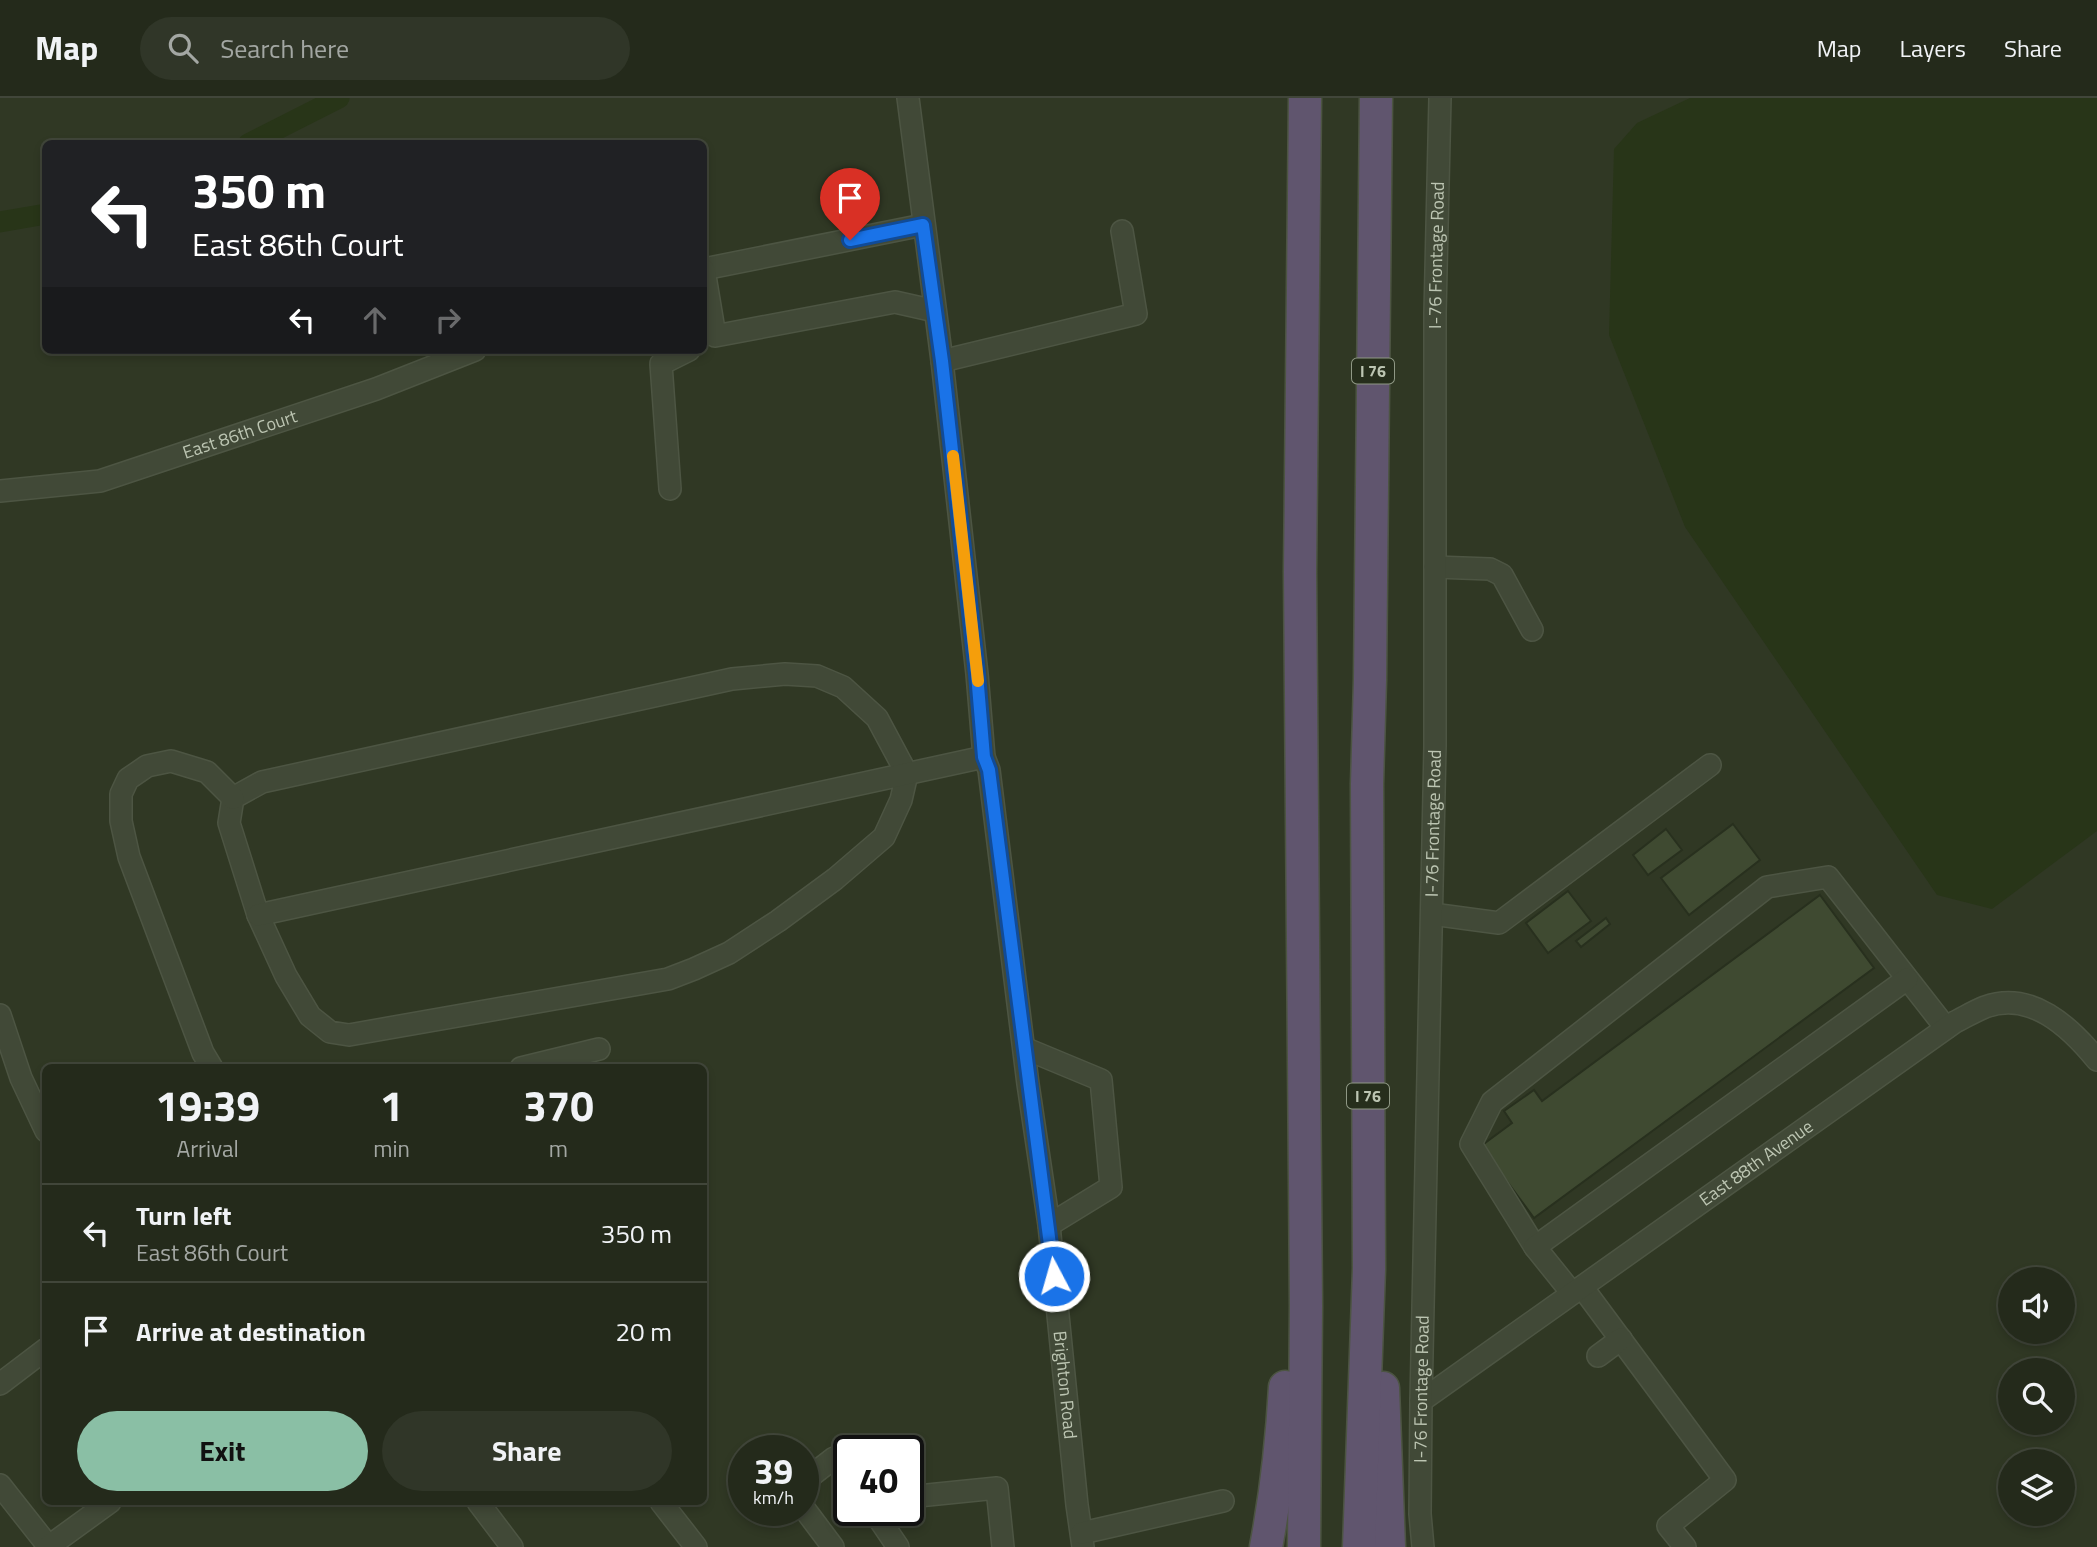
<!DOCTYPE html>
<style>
:root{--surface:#242a1b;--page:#303628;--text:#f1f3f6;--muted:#a3a7a3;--line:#41463a;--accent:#8abfa5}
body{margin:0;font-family:"Titillium Web",sans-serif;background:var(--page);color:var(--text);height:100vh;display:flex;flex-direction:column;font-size:26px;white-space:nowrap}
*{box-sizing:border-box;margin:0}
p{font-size:23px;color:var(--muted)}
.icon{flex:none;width:38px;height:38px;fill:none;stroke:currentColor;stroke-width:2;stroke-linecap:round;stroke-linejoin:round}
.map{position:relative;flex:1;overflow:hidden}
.drawer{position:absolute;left:42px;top:966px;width:665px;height:441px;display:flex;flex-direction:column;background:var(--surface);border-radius:10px;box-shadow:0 4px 10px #0003,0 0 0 2px var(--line)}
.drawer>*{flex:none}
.hud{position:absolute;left:42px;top:42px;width:665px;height:214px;border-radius:10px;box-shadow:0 4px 10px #0003,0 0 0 2px var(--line);background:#202124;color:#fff;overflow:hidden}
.tools{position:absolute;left:1998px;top:1169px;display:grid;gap:14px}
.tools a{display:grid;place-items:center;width:77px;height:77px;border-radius:50%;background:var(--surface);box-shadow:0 4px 10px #0003,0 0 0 2px var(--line);font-size:35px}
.speed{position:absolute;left:728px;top:1337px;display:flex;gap:14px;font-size:35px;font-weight:700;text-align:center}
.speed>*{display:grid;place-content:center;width:91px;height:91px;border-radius:50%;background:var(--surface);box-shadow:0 4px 10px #0003,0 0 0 2px var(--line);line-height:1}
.speed small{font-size:18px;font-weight:400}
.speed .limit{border:4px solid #111;border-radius:10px;background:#fff;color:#111}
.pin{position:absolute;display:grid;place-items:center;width:60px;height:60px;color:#fff;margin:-72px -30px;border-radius:50% 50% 50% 0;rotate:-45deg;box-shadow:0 0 7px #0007}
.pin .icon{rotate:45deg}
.me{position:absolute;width:77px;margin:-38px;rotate:354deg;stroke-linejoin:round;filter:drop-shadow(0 0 5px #0008)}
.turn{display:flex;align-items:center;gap:24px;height:147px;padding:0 35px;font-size:32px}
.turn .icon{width:91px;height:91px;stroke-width:2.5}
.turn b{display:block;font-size:49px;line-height:60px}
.lanes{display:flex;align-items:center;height:66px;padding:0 35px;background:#0003;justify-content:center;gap:35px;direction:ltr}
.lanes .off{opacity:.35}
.eta{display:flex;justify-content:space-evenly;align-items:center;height:119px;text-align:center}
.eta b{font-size:42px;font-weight:700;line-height:49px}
.primary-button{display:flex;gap:14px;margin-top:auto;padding:14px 35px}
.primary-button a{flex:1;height:80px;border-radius:42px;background:var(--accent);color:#111;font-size:28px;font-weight:700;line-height:80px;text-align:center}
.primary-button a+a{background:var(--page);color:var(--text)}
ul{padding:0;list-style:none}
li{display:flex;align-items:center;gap:21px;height:98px;padding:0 35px;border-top:2px solid var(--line)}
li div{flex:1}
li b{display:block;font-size:26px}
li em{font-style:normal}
header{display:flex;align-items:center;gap:42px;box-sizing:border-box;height:98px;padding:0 35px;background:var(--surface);border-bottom:2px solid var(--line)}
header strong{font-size:33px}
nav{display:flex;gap:38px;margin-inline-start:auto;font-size:24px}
.search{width:490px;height:63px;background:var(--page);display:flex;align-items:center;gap:18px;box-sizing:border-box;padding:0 24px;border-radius:38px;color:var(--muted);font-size:26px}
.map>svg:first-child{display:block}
.water{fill:#283518}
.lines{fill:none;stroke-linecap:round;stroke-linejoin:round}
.canal{stroke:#283518;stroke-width:21}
.building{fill:#3f4a31;stroke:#28301e;stroke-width:2}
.minor-casing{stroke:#4d5543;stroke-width:24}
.highway-casing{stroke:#4c5442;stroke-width:35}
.minor{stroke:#414937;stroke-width:21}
.highway{stroke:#60556e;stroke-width:32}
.route-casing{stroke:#114b97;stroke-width:18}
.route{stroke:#1a73e8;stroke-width:12}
.slow{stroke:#f59e0b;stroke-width:12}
.labels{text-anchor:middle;stroke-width:7;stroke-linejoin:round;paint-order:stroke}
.shield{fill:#262e1c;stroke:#8f9885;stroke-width:2}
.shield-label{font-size:16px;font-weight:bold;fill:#bcc5b2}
.street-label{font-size:18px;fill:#bcc5b2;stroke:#262e1c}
</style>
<header>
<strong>Map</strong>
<div class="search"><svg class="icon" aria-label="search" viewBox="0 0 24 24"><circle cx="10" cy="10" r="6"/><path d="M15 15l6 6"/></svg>Search here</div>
<nav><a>Map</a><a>Layers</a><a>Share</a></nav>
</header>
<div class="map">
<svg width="2097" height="1449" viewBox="0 0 2097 1449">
<rect width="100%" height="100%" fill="#303824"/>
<path class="water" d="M1690,0H2097V733L1992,811L1937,797L1685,429L1609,237L1614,51L1637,25Z"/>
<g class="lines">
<g class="canal">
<path d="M248,46L339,0"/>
<path d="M0,124L46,116"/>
</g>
</g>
<g class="building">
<path d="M1733,726L1760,762L1689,817L1661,780Z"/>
<path d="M1666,731L1682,752L1648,777L1633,757Z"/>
<path d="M1568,793L1591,823L1548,855L1526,825Z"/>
<path d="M1820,797L1874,870L1534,1120L1481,1048L1512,1025L1504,1013L1534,992L1542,1003Z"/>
<path d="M1606,820L1610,826L1581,849L1576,843Z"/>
</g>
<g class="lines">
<defs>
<g id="minor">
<path id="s1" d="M908,0L942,263L977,576L984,659L989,672L1028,986L1049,1127L1077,1407L1083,1449"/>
<path d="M704,171L923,127"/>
<path d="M704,172L715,238L895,204L935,213"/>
<path d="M942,263L1136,216L1122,133"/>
<path d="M670,391L661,266L689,252"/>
<path id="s2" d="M0,393L100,383L376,291L475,252"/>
<path d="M1435,469L1490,471L1502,477L1532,532"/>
<path d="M785,576L817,578L843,589L877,620L907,676L901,702L884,739L835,781L778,823L729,855L694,871L668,881L349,937L330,934L310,918L286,878L258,817L229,725L233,700L262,684L732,581Z"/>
<path d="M1432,816L1499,825L1710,667"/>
<path d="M258,817L984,659"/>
<path d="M0,917L21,980L46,1033"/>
<path d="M1024,950L1101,982L1111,1089L1049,1127"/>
<path d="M212,970L203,955L129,759L121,723V696L128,681L147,668L171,663L207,674L233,700"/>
<path d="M521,970L599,951"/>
<path d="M1535,1149L1471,1046L1492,1004L1767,789L1828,779L1946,930"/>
<path d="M1582,1189L1725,1382L1668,1428L1685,1449"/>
<path d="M1572,1195L1535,1149L1907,881"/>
<path d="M1598,1258L1621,1241"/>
<path d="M0,1286L46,1251"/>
<path id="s3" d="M1421,1303L1955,924C1965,919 1975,913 1985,909C2031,892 2070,929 2097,962"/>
<path d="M803,1384L834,1360L849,1379"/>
<path d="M0,1387L49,1449"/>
<path d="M908,1399L997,1390L1003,1449"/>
<path d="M478,1404L512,1449"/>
<path d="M661,1404L696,1449"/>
<path d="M803,1409L833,1449"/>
<path d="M873,1412L898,1449"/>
<path d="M1082,1435L1223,1403"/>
<path d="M48,1449L110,1404"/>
<path id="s4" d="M1423,1449L1420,1416L1421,1303L1435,648V215L1440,0"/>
</g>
<g id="highway">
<path d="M1383,1290L1389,1449"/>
<path d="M1266,1449C1276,1396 1282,1343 1285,1289"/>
<path d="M1304,1449L1306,1208L1300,474L1305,0"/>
<path d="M1359,1449L1369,1171L1367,686L1370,582L1376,0"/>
</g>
</defs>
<use href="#minor" class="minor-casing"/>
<use href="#highway" class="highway-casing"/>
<use href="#minor" class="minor"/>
<use href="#highway" class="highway"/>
</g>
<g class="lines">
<defs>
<path id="route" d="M850,142L923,127L942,263L977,576L984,659L989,672L1054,1178"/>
</defs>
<use href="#route" class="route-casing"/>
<use href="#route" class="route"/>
<path class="slow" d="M953,358L978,583"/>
</g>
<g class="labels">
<g class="shield">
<rect x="1352" y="260.5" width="42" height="25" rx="5"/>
<rect x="1347" y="985.5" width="42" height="25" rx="5"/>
</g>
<g class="shield-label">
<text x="1373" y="279">I 76</text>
<text x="1368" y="1004">I 76</text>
</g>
<g class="street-label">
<text dy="6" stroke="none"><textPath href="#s4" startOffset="1292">I-76 Frontage Road</textPath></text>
<text dy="6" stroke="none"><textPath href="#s2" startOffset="248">East 86th Court</textPath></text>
<text dy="6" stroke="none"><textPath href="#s4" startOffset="724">I-76 Frontage Road</textPath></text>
<text dy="6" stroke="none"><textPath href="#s3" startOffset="411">East 88th Avenue</textPath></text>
<text dy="6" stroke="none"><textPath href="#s1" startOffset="1297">Brighton Road</textPath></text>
<text dy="6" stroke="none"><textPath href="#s4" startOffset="158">I-76 Frontage Road</textPath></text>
</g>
</g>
</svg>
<div class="tools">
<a><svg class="icon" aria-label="sound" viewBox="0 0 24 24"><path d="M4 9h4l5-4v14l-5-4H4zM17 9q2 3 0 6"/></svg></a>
<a><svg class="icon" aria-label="search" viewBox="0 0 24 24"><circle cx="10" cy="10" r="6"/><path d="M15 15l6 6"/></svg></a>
<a><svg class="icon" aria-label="layers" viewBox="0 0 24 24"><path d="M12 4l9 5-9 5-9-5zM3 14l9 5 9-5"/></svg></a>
</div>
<div class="speed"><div>39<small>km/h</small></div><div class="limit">40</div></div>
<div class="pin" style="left:850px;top:142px;background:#d93025"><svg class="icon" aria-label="arrive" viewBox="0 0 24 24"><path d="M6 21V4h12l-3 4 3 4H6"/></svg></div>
<svg class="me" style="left:1054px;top:1178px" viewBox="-20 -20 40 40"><circle r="17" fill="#1a73e8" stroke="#fff" stroke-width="3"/><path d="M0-11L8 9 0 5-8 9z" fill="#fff"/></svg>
<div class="hud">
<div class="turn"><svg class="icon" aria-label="left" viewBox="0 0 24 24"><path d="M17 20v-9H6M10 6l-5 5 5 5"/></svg><div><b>350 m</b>East 86th Court</div></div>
<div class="lanes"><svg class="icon" aria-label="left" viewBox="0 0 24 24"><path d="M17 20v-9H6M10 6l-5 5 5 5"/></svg><svg class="icon off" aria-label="ahead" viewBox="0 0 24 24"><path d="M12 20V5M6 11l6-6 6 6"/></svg><svg class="icon off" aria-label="right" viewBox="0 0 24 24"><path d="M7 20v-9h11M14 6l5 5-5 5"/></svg></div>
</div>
<section class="drawer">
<div class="eta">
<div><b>19:39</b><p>Arrival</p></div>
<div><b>1</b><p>min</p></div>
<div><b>370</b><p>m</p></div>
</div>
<ul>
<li><svg class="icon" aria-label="left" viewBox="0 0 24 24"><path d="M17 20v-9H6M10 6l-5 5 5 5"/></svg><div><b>Turn left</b><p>East 86th Court</p></div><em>350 m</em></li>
<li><svg class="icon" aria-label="arrive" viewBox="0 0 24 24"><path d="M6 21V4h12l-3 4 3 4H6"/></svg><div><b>Arrive at destination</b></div><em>20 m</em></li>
</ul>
<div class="primary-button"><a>Exit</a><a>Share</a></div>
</section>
</div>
